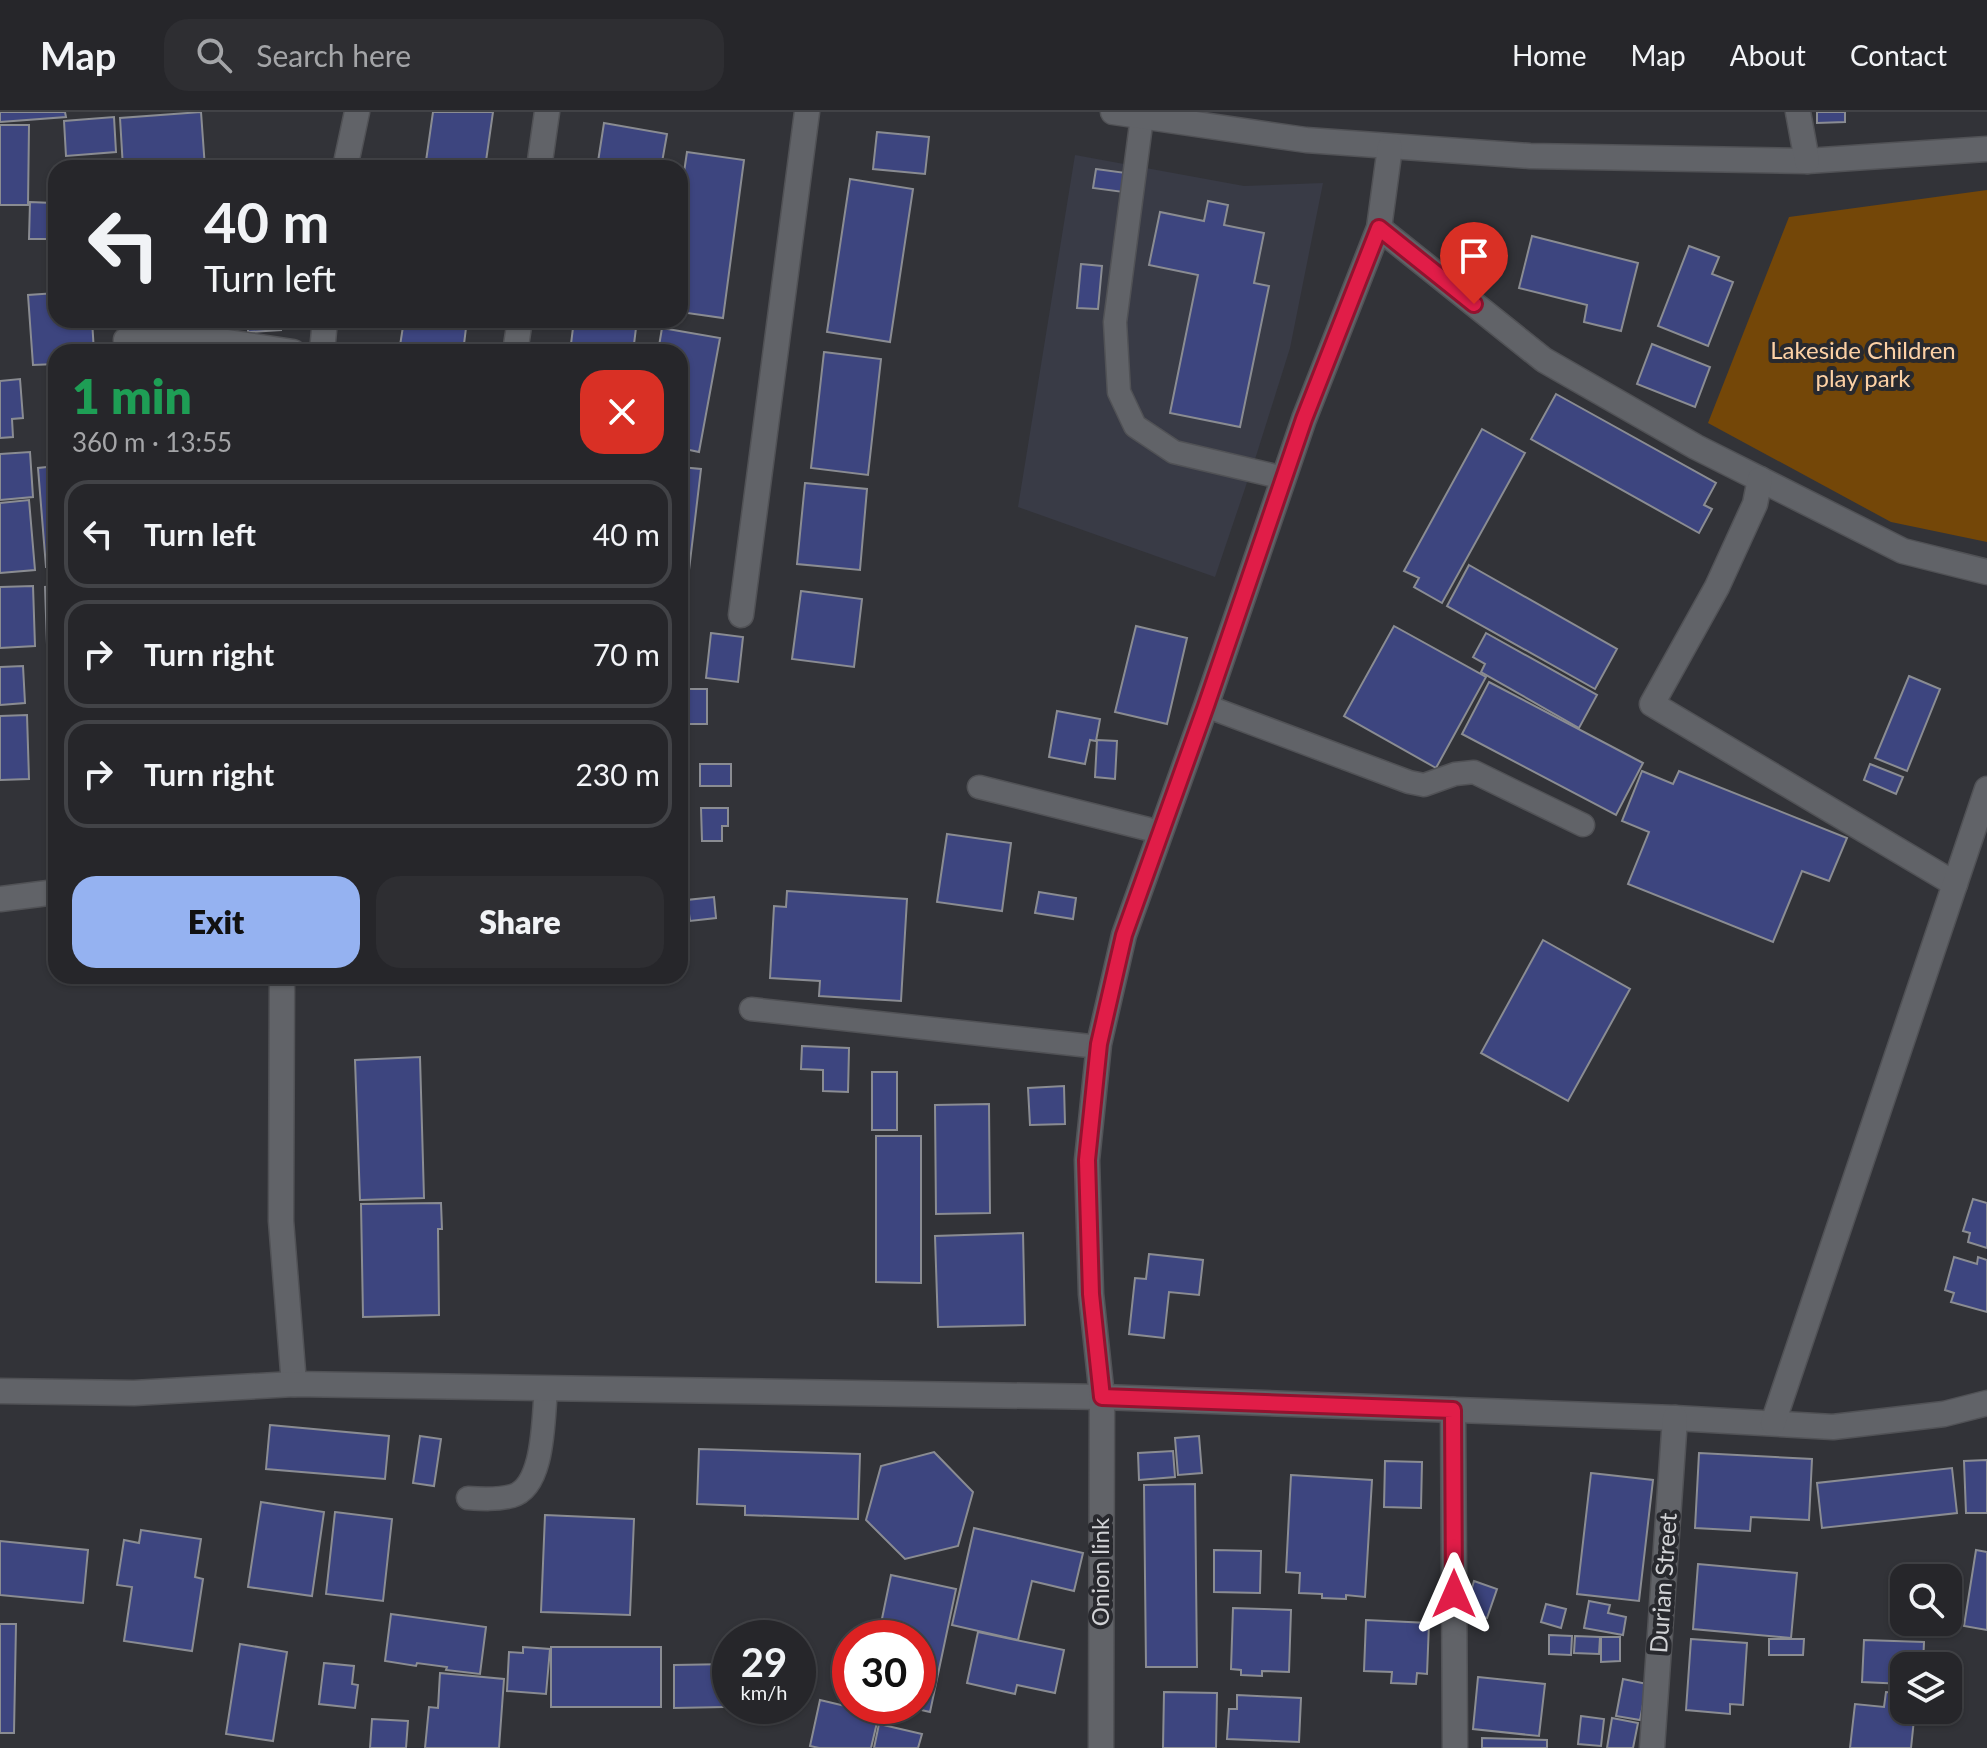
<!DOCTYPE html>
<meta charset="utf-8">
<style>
:root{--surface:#26262a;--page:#2e2e32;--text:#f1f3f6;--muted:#a4a5a8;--line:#424347;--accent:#95b2f1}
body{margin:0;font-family:Lato,sans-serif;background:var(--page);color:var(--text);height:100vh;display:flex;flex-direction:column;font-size:30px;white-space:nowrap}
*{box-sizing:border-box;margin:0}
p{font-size:26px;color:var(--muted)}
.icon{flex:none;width:44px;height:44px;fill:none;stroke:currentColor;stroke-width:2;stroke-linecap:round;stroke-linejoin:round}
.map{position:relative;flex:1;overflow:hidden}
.sheet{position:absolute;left:48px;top:232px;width:640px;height:640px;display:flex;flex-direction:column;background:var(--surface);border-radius:24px;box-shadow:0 2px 6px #0004,0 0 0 2px var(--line)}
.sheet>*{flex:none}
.hud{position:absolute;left:48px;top:48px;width:640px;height:168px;border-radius:24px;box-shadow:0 2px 6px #0004,0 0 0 2px var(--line);background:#26262a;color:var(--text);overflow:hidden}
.controls{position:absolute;left:1890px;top:1452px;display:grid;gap:16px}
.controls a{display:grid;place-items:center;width:72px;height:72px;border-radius:16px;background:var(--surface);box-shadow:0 2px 6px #0004,0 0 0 2px var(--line);font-size:40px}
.speed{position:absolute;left:712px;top:1508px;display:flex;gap:16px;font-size:40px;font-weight:700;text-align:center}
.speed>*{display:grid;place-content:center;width:104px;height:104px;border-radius:50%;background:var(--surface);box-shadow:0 2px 6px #0004,0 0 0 2px var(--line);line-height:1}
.speed small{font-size:20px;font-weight:400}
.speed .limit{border:12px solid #d22;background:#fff;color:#111}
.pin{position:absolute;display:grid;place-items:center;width:68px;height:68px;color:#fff;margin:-82px -34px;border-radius:50% 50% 50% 0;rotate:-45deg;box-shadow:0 0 8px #0007}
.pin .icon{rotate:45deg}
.me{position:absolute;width:88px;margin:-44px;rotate:0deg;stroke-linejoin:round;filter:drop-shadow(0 0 6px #0008)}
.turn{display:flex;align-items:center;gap:28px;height:168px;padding:0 24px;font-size:36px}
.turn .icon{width:104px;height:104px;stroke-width:2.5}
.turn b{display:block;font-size:56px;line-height:68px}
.round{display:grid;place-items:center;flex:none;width:84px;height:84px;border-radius:24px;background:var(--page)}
.head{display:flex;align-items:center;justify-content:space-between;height:136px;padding:0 24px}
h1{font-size:48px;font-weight:800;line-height:60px;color:#1e9e55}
.button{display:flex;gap:16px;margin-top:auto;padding:16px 24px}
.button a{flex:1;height:92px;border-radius:24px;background:var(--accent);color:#111;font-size:32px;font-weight:800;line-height:92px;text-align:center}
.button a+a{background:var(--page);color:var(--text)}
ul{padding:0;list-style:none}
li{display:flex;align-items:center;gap:24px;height:108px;margin:0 16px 12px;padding:0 8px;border:4px solid var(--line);border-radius:24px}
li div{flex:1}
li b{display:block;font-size:30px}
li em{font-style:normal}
header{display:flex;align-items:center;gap:48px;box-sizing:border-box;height:112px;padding:0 40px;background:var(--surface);border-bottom:2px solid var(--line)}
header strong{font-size:38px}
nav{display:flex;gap:44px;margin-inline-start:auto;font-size:28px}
.search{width:560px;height:72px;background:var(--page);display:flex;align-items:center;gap:20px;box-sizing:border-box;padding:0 28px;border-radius:24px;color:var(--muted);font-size:30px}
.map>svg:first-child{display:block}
.built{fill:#393b46}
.green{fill:#744708}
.building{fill:#3d457f;stroke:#8a8c92;stroke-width:2}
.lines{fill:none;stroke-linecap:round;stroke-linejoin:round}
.service-casing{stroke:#515256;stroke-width:25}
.minor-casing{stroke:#515256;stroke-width:27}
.service{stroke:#616368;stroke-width:22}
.minor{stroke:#616368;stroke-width:24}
.route-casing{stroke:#92132f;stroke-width:20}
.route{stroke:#e11d48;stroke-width:14}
.labels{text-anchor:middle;stroke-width:8;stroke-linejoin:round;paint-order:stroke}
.park-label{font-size:24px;fill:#fdd1a5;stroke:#28292e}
.street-label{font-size:24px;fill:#d1d2d5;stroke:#28292e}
</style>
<header>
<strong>Map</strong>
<div class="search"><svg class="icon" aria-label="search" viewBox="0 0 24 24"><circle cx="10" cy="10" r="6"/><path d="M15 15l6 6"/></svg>Search here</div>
<nav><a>Home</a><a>Map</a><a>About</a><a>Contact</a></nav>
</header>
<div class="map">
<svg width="1987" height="1636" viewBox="0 0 1987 1636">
<rect width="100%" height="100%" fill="#323338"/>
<path class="built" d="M1075,43L1244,74L1323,71L1290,236L1257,341L1215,465L1018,395Z"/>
<path class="green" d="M1987,78V430L1891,410L1708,311L1789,105Z"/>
<g class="building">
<path d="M0,0H65L66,5L0,10Z"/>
<path d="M201,0L205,56H123L120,6Z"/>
<path d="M433,0H493L485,56H425Z"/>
<path d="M1817,0H1845V10L1817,11Z"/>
<path d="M114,5L116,40L66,44L64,9Z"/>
<path d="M604,11L667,22L661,56H597Z"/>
<path d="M0,13H29L28,93H0Z"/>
<path d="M877,20L929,25L925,62L873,57Z"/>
<path d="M687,40L744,48L723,206L680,200V87Z"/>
<path d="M1096,57L1126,61L1123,80L1093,76Z"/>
<path d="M850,67L913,77L890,230L827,220Z"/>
<path d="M1208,89L1228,93L1224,113L1264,121L1254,171L1269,174L1240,315L1170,301L1198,163L1149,153L1160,100L1204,109Z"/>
<path d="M30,90L53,91L52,127H29Z"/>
<path d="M1532,124L1638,151L1621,219L1584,210L1587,193L1519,176Z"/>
<path d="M1689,134L1719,145L1712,162L1733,170L1708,234L1658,214Z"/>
<path d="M1081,152L1102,154L1098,197L1077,196Z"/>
<path d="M56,181V208H92L94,240H56V252L33,253L28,183Z"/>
<path d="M248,208H281V218L248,220Z"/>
<path d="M404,208H467L463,240H399Z"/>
<path d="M574,208H637L633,240H570Z"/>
<path d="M662,216L720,226L699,340L680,336V240H658Z"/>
<path d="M1652,232L1710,255L1695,295L1637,272Z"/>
<path d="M824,240L881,247L868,363L811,356Z"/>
<path d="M20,267L23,306L12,307L13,325L0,326V269Z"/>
<path d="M1556,282L1716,371L1704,393L1712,397L1699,421L1531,327Z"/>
<path d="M1482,317L1525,341L1442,491L1414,475L1419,466L1404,459Z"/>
<path d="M30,340L33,385L0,388V342Z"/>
<path d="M56,354V455H46L38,356Z"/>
<path d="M680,355L701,357L682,517L680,516Z"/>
<path d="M805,371L867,377L860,458L797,452Z"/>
<path d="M29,388L35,458L0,461V391Z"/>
<path d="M1469,453L1617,537L1595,577L1447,494Z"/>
<path d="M33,474L35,534L0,536V475Z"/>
<path d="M56,474V590H49L45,475Z"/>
<path d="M801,479L862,487L854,555L792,547Z"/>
<path d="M1136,514L1187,526L1167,612L1115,600Z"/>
<path d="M1394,514L1486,565L1436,656L1344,604Z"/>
<path d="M711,521L743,525L738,570L706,566Z"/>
<path d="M1486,521L1597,583L1579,616L1481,560L1485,552L1473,545Z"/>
<path d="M23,554L25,591L0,593V555Z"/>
<path d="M1909,564L1940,577L1907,659L1875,646Z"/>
<path d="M1489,570L1643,651L1616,703L1462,622Z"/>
<rect x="680" y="577" width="27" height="35"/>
<path d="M1057,599L1100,607L1096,629L1090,628L1085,652L1049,645Z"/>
<path d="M27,603L29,667L0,668V604Z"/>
<path d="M49,605H56V697H53Z"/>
<path d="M1097,628L1117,629L1115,667L1095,665Z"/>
<rect x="700" y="652" width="31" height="22"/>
<path d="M1870,652L1903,665L1896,682L1864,668Z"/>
<path d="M1642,659L1673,672L1679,659L1847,726L1829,769L1802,759L1773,830L1628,772L1649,720L1622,709Z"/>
<path d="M701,696H728V714H722V729H702Z"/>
<path d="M947,722L1011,731L1002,799L937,790Z"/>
<path d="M787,779L907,787L901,889L819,884L820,869L770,866L774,794L786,795Z"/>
<path d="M1039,780L1076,786L1073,807L1035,801Z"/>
<path d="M714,785L716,806L690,809L687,788Z"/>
<path d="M1543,828L1630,877L1568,989L1481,941Z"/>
<path d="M802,934L849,936L848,980L823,979V958L801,957Z"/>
<path d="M420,945L424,1086L360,1088L355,948Z"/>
<rect x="872" y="960" width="25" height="58"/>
<path d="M1064,974L1065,1012L1030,1013L1028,976Z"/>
<path d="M989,992L990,1101L936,1102L935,993Z"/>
<path d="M876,1024H921V1171L876,1170Z"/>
<path d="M1973,1087L1987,1091V1136L1968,1130L1970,1121L1963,1119Z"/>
<path d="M441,1091L442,1117H438L439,1203L363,1205L361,1092Z"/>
<path d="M1023,1121L1025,1213L938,1215L935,1124Z"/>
<path d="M1149,1142L1203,1148L1199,1183L1169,1180L1164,1226L1129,1222L1135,1166L1146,1167Z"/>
<path d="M1954,1145L1977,1152L1978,1145L1987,1148V1200L1951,1190L1954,1181L1945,1178Z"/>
<path d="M270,1313L389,1324L385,1367L266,1357Z"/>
<path d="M420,1324L441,1327L434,1374L413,1371Z"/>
<path d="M1199,1324L1202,1361L1178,1363L1175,1326Z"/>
<path d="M699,1337L860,1342L858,1407L745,1403V1394L697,1392Z"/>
<path d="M1173,1339L1175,1365L1139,1368L1138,1341Z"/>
<path d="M934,1340L973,1380L958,1434L905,1447L866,1408L881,1354Z"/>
<path d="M1699,1341L1812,1347L1809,1408L1751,1405L1750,1419L1695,1416Z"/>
<path d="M1987,1348V1401H1966L1964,1349Z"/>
<path d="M1385,1349L1422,1350L1421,1396L1384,1395Z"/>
<path d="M1952,1356L1957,1401L1822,1416L1817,1371Z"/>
<path d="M1591,1361L1653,1368L1639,1489L1577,1482Z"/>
<path d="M1291,1363L1372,1368L1365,1485L1346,1483V1487L1322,1486V1482L1299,1481L1300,1461L1286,1460Z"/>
<path d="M1195,1372L1197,1555H1146L1144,1373Z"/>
<path d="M261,1390L324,1400L312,1484L248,1475Z"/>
<path d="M335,1400L392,1407L383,1489L326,1482Z"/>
<path d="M545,1403L634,1407L630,1503L541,1500Z"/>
<path d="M974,1416L1083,1441L1074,1479L1032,1469L1018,1528L952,1513Z"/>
<path d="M141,1418L201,1427L195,1465L203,1467L192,1539L124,1529L132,1475L117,1473L124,1428L139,1431Z"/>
<path d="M0,1429L88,1438L83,1491L0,1483Z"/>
<path d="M1214,1438L1261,1439L1260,1481L1214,1480Z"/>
<path d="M1976,1438L1987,1440V1518L1964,1514Z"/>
<path d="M1698,1452L1797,1461L1791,1526L1693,1517Z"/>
<path d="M891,1463L956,1477L930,1600L904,1594H918V1526H878Z"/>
<path d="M1474,1469L1497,1477L1487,1506L1465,1499Z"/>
<path d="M1589,1489L1610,1493L1608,1501L1626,1505L1623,1523L1584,1516Z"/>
<path d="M1546,1492L1566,1497L1561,1516L1541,1510Z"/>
<path d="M1233,1496L1291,1498L1289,1560L1262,1559V1564L1241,1563V1558L1231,1557Z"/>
<path d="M391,1502L486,1515L480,1562L446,1558L447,1555L417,1551L416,1554L385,1549Z"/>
<path d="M1366,1508L1429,1511L1427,1562L1417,1561L1416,1572L1391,1571L1392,1560L1364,1559Z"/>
<path d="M0,1512H16L14,1621H0Z"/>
<path d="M978,1520L1064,1538L1055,1581L1017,1573L1015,1582L967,1571Z"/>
<path d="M1549,1523L1572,1524L1571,1543L1549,1542Z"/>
<path d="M1575,1524L1600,1525L1599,1542L1574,1541Z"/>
<path d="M1601,1525H1620V1549L1601,1550Z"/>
<path d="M1691,1527L1747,1531L1743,1593L1730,1592V1602L1686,1598Z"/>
<path d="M1769,1527H1804L1803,1543H1769Z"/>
<path d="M1864,1528L1924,1530L1923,1554H1904V1572L1862,1570Z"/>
<path d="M240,1532L287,1540L273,1629L226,1622Z"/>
<path d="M523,1535L550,1537L546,1582L507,1579L509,1540L523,1541Z"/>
<rect x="551" y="1535" width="110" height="60"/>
<path d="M324,1551L354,1554L352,1572L358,1573L355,1596L319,1592Z"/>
<path d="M730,1552V1594H776L674,1596V1553Z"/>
<path d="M440,1561L504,1567L499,1636H425L429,1595L438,1596Z"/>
<path d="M1478,1565L1545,1572L1539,1624L1473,1617Z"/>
<path d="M1623,1567L1647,1572L1640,1608L1616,1604Z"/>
<path d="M1164,1580L1217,1581L1216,1636H1163Z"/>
<path d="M1886,1580L1902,1582L1900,1597L1915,1598L1911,1636H1850L1855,1592L1884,1595Z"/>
<path d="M1237,1583L1301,1586L1299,1630L1227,1627L1229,1597H1237Z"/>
<path d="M820,1588L879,1602L871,1636H819L810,1634Z"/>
<path d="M1581,1604L1604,1607L1601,1634L1578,1632Z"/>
<path d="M1612,1606L1638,1611L1633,1636H1607Z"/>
<path d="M372,1607L408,1609L406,1636H370Z"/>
<path d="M879,1612L922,1622L918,1636H874Z"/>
<path d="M1482,1626L1547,1628V1636H1482Z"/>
</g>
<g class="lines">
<defs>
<g id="service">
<path d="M1142,5L1115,210L1119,280L1135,314L1174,340L1284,366"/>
<path d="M1206,594L1409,670L1424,673L1455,662L1474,660L1583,713"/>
<path d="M979,675L1160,720"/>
<path d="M751,897L1099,935"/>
<path d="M468,1386C482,1387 497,1388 512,1384C545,1375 543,1305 546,1277"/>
</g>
<g id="minor">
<path d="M1113,0L1306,28L1530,44L1807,49L1987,37"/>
<path d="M1798,0L1807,49"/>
<path d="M345,56L357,0"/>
<path d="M539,56L547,0"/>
<path d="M1379,116L1544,248L1696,335L1903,439L1987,460"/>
<path d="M126,228L208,227L293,240"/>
<path d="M322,240L325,208"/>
<path d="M515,240L520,208"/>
<path d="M1760,367L1755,392L1717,475L1652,592L1955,772"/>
<path d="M741,503L807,0"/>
<path d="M0,787L56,780"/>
<path d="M282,864L281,1109L294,1272"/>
<path d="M0,1279L134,1281L294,1272L1102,1285L1675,1306L1833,1315L1944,1302L1987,1291"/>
<path d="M1453,1298L1455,1636"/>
<path d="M1773,1311L1987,677"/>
<path d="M1101,1636L1102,1285L1091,1182L1087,1048L1099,932L1124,823L1206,594L1304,307L1379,116L1390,35"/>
<path d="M1652,1636L1675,1306"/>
</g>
</defs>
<use href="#service" class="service-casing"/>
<use href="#minor" class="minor-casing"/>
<use href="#service" class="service"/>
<use href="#minor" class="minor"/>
</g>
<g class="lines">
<defs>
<path id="route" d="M1454,1482L1453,1298L1102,1285L1091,1182L1087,1048L1099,932L1124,823L1206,594L1304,307L1379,116L1474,192"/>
</defs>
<use href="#route" class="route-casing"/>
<use href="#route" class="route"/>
</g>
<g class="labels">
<g class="park-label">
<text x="1863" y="247">Lakeside Children<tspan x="1863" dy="28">play park</tspan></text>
</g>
<g class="street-label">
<text transform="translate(1101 1460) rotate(-90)" y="8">Onion link</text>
<text transform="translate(1664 1471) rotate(-86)" y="8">Durian Street</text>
</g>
</g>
</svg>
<div class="controls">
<a><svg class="icon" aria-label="search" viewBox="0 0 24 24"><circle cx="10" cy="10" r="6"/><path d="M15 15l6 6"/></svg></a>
<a><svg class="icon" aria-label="layers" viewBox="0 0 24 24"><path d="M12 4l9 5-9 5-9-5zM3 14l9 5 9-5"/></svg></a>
</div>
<div class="speed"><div>29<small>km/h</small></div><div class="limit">30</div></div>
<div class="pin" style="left:1474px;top:192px;background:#d93025"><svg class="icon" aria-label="arrive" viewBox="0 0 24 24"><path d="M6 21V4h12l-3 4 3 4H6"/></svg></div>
<svg class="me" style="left:1454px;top:1482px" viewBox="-20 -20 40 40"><path d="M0-17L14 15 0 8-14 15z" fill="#e11d48" stroke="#fff" stroke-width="4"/></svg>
<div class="hud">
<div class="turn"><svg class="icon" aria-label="left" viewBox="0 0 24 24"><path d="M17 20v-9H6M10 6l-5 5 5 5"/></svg><div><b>40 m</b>Turn left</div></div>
</div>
<section class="sheet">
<div class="head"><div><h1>1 min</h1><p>360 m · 13:55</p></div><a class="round" style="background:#d93025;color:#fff"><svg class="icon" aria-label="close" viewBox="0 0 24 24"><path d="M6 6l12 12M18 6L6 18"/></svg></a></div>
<ul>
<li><svg class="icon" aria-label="left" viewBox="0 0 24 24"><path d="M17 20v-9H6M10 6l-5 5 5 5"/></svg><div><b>Turn left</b></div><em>40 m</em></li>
<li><svg class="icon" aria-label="right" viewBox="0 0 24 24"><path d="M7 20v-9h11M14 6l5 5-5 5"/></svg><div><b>Turn right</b></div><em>70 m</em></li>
<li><svg class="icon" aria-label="right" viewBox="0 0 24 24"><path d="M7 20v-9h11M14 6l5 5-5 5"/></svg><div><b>Turn right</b></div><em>230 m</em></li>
</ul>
<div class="button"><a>Exit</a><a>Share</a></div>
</section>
</div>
